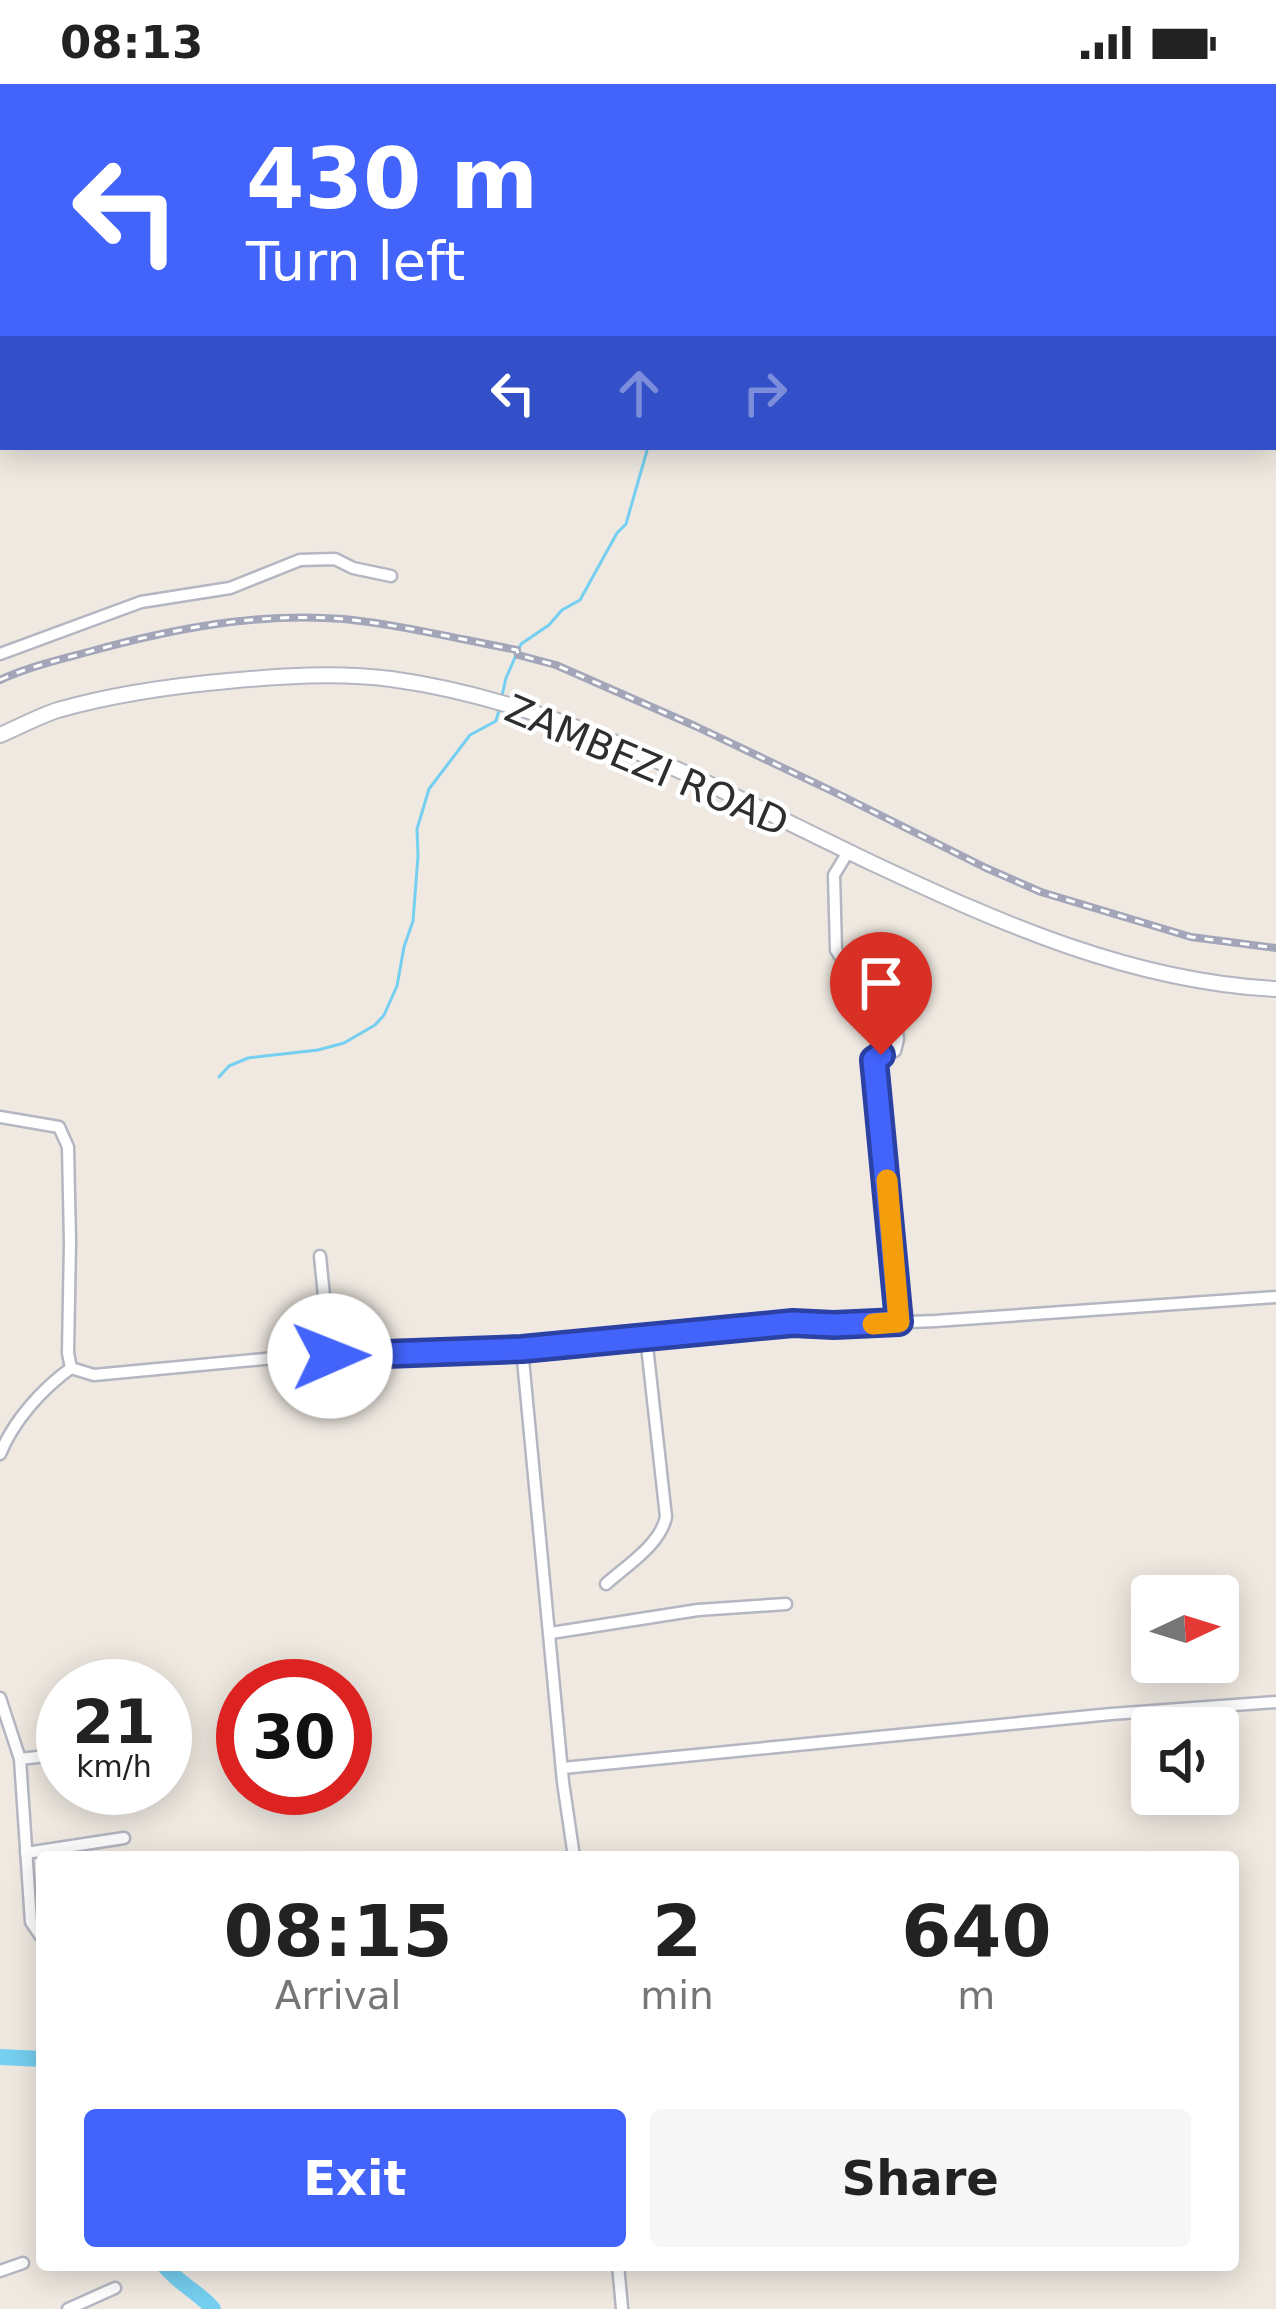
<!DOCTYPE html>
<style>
:root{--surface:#fff;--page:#f6f6f6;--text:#222;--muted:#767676;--accent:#4264fb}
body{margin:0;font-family:"DejaVu Sans",sans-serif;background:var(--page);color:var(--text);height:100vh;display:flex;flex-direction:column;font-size:45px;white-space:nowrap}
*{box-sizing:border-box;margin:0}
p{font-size:39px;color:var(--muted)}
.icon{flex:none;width:66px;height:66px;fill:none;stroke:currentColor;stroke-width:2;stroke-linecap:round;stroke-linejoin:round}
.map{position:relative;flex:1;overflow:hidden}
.sheet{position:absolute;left:36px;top:1767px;width:1203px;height:420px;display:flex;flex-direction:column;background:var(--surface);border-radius:12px;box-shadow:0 6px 30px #0003}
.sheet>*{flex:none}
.hud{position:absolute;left:0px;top:0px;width:1278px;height:366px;box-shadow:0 6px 30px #0003;background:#4264fb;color:#fff;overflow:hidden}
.needle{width:78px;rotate:86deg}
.tools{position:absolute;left:1131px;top:1491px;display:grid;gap:24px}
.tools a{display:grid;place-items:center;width:108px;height:108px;border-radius:12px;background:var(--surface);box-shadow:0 6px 30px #0003;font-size:60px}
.speed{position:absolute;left:36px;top:1575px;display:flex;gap:24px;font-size:60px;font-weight:700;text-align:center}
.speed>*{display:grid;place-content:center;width:156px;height:156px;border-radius:50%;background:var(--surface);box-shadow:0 6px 30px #0003;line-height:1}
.speed small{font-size:30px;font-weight:400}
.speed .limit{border:18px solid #d22;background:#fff;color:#111}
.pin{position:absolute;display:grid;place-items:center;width:102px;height:102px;color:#fff;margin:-123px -51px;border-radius:50% 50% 50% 0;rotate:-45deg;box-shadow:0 0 12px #0007}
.pin .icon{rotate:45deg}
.me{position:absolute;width:132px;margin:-66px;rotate:89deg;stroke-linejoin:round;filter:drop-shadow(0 0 9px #0008)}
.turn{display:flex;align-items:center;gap:42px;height:252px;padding:0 48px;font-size:54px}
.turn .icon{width:156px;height:156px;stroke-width:2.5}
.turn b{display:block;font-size:84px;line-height:102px}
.lanes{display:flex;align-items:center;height:114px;padding:0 48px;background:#0003;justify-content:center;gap:60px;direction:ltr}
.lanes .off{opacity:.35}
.eta{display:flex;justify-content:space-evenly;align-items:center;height:204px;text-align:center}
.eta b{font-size:72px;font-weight:800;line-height:84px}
.action{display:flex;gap:24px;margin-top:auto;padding:24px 48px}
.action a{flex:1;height:138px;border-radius:12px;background:var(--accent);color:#fff;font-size:48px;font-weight:800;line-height:138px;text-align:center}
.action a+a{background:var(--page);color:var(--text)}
.status{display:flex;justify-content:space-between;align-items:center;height:84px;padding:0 60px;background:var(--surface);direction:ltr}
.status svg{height:33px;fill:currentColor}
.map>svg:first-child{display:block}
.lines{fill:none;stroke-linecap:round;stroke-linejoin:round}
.stream{stroke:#75cff0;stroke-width:3}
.river{stroke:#75cff0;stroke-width:16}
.minor-casing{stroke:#b4b7c1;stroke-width:15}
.secondary-casing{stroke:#b4b7c1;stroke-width:18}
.minor{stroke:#fff;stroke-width:10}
.secondary{stroke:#fff;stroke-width:14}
.rail-casing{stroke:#a3a6b8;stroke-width:8}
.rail{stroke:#fff;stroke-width:3;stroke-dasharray:9;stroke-linecap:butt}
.route-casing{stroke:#2b41a3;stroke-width:30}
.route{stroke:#4264fb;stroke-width:21}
.slow{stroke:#f59e0b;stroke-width:21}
.labels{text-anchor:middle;stroke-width:9;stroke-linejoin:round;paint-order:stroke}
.street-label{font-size:39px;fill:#2e2e2e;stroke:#fff}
</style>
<div class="status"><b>08:13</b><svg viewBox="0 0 49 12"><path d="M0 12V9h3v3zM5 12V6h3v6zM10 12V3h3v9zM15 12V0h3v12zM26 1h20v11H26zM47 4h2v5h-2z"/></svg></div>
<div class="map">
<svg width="1276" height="2225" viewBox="0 0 1276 2225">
<rect width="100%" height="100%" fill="#efe9e1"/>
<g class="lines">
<g class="stream">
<path d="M501,616L506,594L521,560L549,541L562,526L580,516L617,449L626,440L648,363"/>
<path d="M219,993L229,982L248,974L318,966L344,959L375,941L384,931L397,902L404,863L413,837L418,772L417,745L429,705L470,651L496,637L499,626"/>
</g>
<g class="river">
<path d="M0,1973L42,1975"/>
<path d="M164,2181C176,2198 199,2208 213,2225"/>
</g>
<defs>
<g id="minor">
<path d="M700,0L701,3"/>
<path d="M139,3L141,0"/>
<path d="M1153,3L1156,0"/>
<path d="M1275,69L1276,68"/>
<path d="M1275,129L1276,130"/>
<path d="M0,186H3"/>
<path d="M1275,269L1276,270"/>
<path d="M0,570L141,518L230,504L300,476L335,475L353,484L391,492"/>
<path d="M848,768L834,791L836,866L845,880L871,901L896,942L898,955L895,967L874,976L899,1238"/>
<path d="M0,1033L59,1043L68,1063L70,1158L68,1269L71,1284L94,1291L286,1273L445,1270L522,1265L793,1239L834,1241L935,1237L1276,1213"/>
<path d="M320,1172L330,1272"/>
<path d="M522,1265L563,1698L574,1773"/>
<path d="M0,1370C14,1336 42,1305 71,1284"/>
<path d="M606,1500C627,1481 660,1461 666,1433L646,1253"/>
<path d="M551,1549L698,1526L786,1520"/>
<path d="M0,1614L20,1675L31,1838L42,1854"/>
<path d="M20,1675L63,1670"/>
<path d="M563,1684L1111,1630L1276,1618"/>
<path d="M26,1769L124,1754"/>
<path d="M618,2181L622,2224"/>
<path d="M0,2187L23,2179"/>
<path d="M68,2225L115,2204"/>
</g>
<path id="secondary" d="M0,651C19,643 39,632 58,626C114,610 171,602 228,597C281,592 337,588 391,595C561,618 719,706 872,779C1000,839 1132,898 1276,905"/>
</defs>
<use href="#minor" class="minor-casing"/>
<use href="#secondary" class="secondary-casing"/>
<use href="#minor" class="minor"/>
<use href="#secondary" class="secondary"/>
<defs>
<path id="rail" d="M0,596C28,583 58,576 88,568C171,545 257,528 344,535C402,541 459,555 517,566L518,571L556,581L695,642L834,708L986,784L1041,808L1191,853L1276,864"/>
</defs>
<use href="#rail" class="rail-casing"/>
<use href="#rail" class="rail"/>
</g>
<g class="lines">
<defs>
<path id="route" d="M330,1272L522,1265L793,1239L834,1241L899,1238L874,976L881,971"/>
</defs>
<use href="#route" class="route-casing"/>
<use href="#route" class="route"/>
<path class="slow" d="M873,1240L899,1238L887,1096"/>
</g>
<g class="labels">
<g class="street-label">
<text transform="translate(647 681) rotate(23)" y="14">ZAMBEZI ROAD</text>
</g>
</g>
</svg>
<div class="tools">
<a><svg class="needle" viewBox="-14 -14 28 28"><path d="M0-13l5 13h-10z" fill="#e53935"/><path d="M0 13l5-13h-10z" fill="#767676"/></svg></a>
<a><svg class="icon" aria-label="sound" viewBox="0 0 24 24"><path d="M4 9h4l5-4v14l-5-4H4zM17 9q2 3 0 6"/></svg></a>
</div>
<div class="speed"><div>21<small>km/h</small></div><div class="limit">30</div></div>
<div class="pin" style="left:881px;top:971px;background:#d93025"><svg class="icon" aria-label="arrive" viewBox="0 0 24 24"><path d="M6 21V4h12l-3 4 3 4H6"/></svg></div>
<svg class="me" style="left:330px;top:1272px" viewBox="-20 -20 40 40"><circle r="19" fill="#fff"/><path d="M0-13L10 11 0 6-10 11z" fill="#4264fb"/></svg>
<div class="hud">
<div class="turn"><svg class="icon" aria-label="left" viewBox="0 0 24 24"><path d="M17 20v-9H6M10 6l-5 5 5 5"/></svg><div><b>430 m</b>Turn left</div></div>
<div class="lanes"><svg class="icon" aria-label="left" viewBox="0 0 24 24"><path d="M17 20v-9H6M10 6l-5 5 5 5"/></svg><svg class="icon off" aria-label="ahead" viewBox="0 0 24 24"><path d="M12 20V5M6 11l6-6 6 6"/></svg><svg class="icon off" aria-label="right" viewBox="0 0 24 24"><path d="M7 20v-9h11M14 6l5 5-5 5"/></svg></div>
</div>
<section class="sheet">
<div class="eta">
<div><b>08:15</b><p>Arrival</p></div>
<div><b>2</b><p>min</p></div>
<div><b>640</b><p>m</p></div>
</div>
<div class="action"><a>Exit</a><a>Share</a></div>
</section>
</div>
